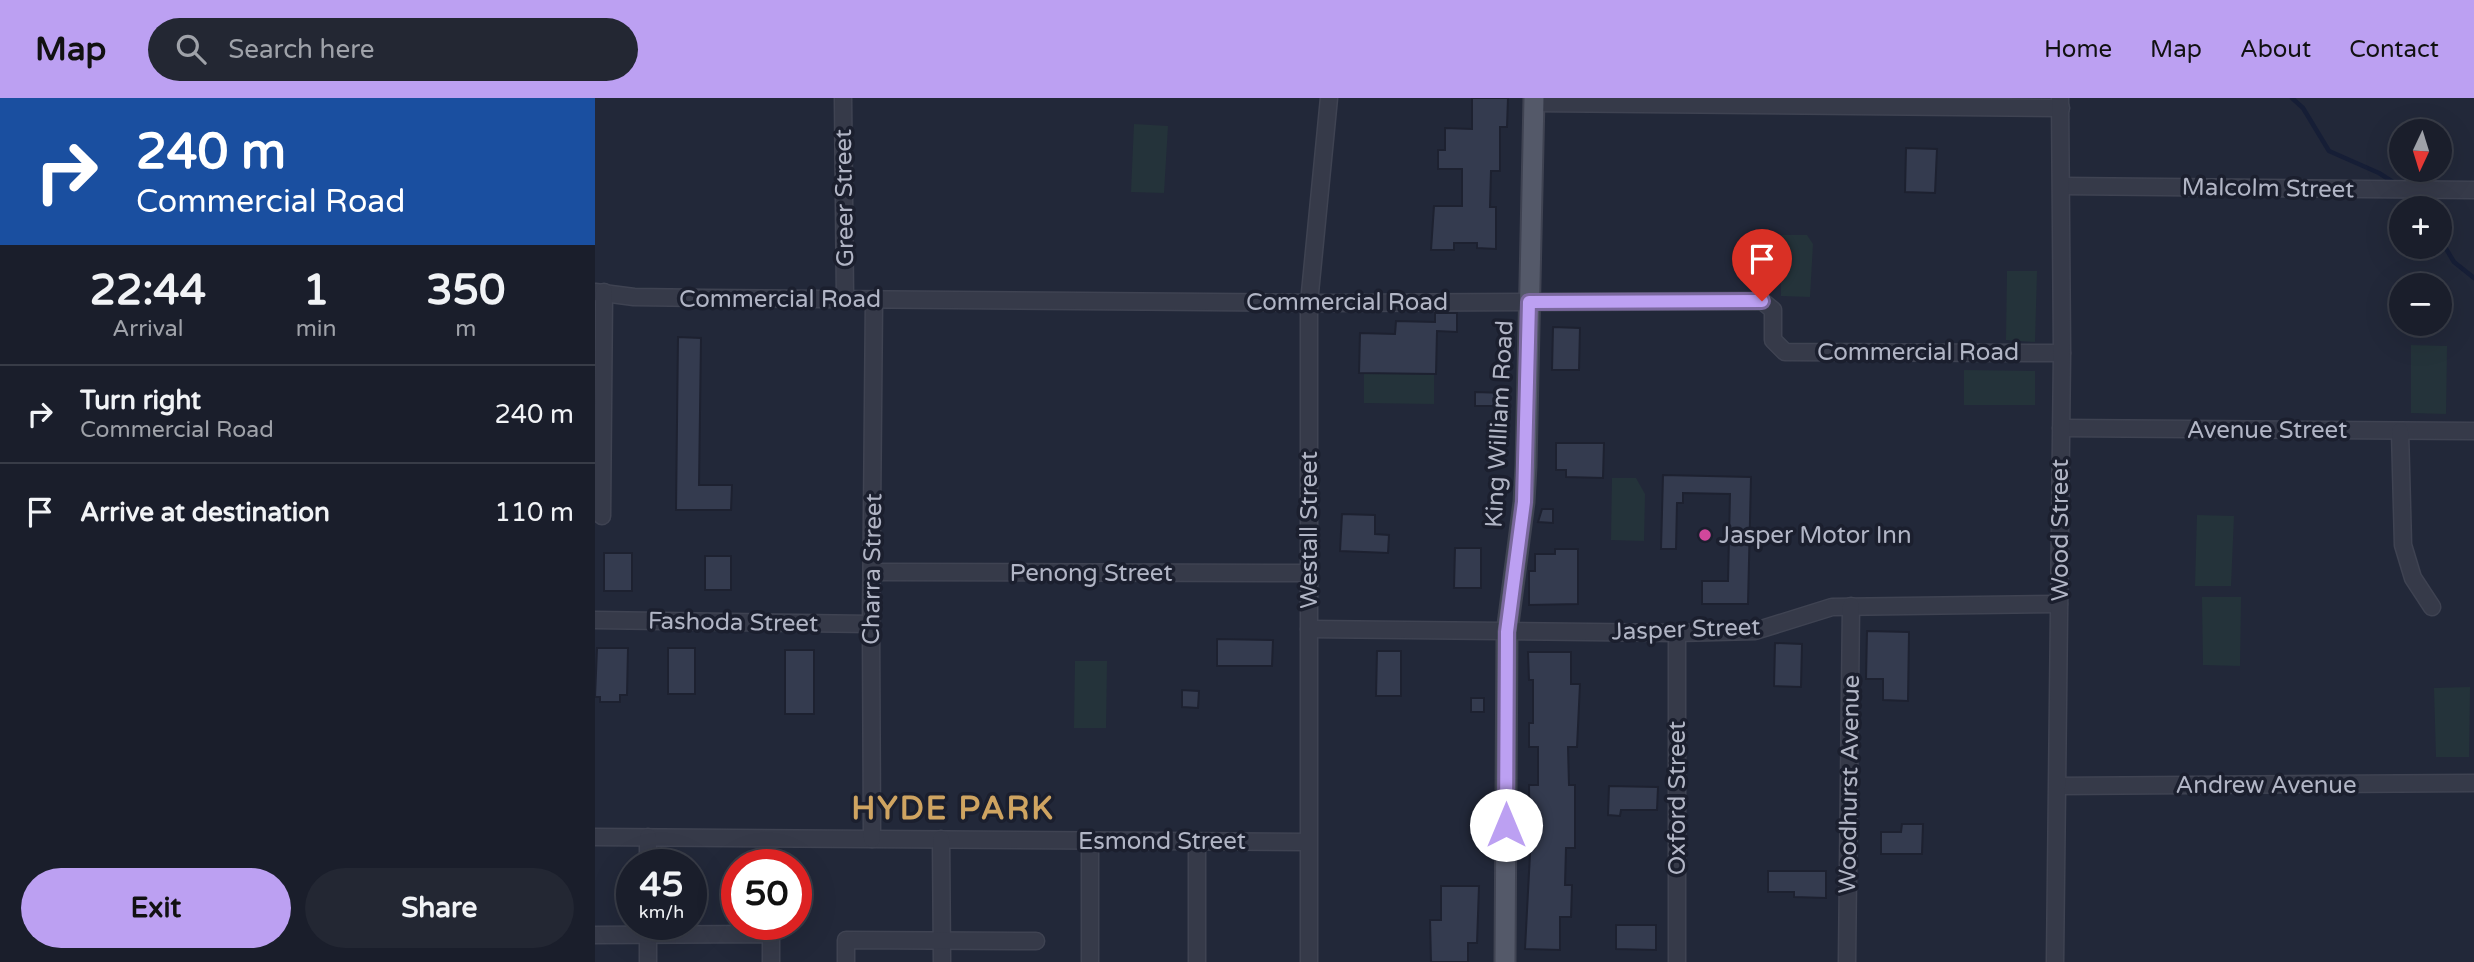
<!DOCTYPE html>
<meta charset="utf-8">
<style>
:root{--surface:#1a1e2b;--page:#232733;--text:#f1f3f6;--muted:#9fa2a9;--line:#383c47;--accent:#bca0f2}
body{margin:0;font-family:"Varela Round",sans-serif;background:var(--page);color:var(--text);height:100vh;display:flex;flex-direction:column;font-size:26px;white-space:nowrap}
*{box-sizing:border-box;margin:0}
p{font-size:23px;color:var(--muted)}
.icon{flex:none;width:38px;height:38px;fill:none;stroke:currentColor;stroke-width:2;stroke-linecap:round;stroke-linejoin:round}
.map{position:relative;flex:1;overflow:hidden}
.details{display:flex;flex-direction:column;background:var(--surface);width:595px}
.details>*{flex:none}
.top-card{background:#1a4fa0;color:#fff;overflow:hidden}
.needle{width:46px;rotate:184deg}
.controls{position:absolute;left:1794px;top:21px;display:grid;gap:14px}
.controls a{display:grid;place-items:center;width:63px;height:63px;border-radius:50%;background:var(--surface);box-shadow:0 7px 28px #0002,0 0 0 2px var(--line);font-size:35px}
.speed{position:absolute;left:21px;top:751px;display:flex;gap:14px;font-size:35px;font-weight:700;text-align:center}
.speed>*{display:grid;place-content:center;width:91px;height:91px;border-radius:50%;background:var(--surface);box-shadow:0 7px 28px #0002,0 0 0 2px var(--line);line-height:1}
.speed small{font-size:18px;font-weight:400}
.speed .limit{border:10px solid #d22;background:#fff;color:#111}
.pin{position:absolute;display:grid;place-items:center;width:60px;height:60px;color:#fff;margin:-72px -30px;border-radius:50% 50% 50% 0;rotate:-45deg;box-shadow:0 0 7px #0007}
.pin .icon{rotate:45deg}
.me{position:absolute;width:77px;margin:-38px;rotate:0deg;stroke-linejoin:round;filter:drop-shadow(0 0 5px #0008)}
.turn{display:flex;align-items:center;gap:24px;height:147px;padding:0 21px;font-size:32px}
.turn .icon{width:91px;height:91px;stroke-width:2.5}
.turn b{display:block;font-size:49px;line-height:60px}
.eta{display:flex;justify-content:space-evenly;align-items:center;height:119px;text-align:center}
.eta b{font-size:42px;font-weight:700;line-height:49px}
.button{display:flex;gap:14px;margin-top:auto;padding:14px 21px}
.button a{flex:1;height:80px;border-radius:42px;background:var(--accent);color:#111;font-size:28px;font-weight:700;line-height:80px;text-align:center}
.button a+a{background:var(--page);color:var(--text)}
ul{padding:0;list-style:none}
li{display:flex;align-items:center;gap:21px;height:98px;padding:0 21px;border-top:2px solid var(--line)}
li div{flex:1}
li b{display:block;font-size:26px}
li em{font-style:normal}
header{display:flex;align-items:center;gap:42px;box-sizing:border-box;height:98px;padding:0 35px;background:var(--accent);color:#111}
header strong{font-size:33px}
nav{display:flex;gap:38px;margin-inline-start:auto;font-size:24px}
.search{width:490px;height:63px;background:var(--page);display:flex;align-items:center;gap:18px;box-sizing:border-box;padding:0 24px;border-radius:38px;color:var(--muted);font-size:26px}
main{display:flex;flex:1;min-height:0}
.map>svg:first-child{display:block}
.green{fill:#24333a}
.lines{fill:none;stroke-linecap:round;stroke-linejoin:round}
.stream{stroke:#161e36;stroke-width:4.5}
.building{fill:#343b4f;stroke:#1d2130;stroke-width:2}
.minor-casing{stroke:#3f4352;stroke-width:19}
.major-casing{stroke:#3f4352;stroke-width:23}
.minor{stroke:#363a49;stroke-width:16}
.major{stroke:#545969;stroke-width:19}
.route-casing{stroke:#7a689d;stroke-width:18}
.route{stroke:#bca0f2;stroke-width:12}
.hotel-dot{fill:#d1479c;stroke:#1b1f2e;stroke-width:2.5}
.labels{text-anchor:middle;stroke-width:7;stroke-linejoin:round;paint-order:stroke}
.street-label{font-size:24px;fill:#b1b5c5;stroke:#1b1f2e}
.poi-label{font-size:24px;fill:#b1b5c5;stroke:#1b1f2e;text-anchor:start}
.district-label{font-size:32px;font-weight:bold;letter-spacing:2px;fill:#cfa461;stroke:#1b1f2e}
</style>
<header>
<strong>Map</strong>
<div class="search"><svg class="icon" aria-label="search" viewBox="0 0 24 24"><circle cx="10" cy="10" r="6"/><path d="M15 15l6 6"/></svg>Search here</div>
<nav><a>Home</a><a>Map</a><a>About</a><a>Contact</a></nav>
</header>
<main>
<section class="details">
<div class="top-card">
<div class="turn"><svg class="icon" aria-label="right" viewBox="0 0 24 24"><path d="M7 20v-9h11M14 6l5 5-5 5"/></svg><div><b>240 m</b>Commercial Road</div></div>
</div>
<div class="eta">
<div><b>22:44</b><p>Arrival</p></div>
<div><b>1</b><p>min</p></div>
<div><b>350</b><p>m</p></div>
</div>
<ul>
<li><svg class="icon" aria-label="right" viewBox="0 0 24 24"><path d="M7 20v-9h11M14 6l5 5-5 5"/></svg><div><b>Turn right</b><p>Commercial Road</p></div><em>240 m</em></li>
<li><svg class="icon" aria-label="arrive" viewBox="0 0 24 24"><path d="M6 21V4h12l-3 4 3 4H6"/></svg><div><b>Arrive at destination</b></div><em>110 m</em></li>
</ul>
<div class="button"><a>Exit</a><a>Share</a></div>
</section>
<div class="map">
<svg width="1879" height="864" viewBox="0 0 1879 864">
<rect width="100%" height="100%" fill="#222839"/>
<g class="green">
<path d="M539,26L573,28L569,95L536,94Z"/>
<path d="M1186,137H1212L1218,146L1215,199L1186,198Z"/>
<path d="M1412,173H1442L1440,244L1411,242Z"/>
<path d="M1816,247L1852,248L1851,316L1816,315Z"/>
<path d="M1369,272L1440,273V307H1369Z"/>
<path d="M769,275L839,277V306L769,305Z"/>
<path d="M1017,380H1041L1050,396L1049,443L1016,442Z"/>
<path d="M1602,417L1639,418L1636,488H1600Z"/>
<path d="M1607,499H1646L1645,568L1608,567Z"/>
<path d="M480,563H512L511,630H479Z"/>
<path d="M1875,589L1874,659H1841L1839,590Z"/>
</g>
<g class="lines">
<g class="stream">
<path d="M1697,0L1708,10L1734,53L1784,75L1801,86"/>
<path d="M1820,98L1829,110"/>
<path d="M1844,139L1859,164L1879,180"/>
</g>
</g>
<g class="building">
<path d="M877,0H913L912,29H905V73H896L895,109H901V151L882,150V145H859V152H836L839,108H867V71H843V52H850V30L877,31Z"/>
<path d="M1311,50L1342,51L1340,95L1310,94Z"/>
<path d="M840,215H862V234L842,233L841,276L764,275L765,235L800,236L801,223L840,224Z"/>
<path d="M958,229L985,230L984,272H957Z"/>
<path d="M83,239L106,240L104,387H137L136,412H81Z"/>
<path d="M880,294L911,295V308H880Z"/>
<path d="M961,345H1009L1008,380L971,379V372H961Z"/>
<path d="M1068,377L1156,379L1153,506H1107V483H1133L1135,396L1088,395V405H1082L1081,451H1066Z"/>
<path d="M947,411H958V425L943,424Z"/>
<path d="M747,416L780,417V436L794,437L793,455L745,453Z"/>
<path d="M860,450H886V490H859Z"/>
<path d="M960,451H983V506L934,507V473H940V456H960Z"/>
<rect x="9" y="455" width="28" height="38"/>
<rect x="110" y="458" width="26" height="34"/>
<path d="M1272,533L1314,534L1313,603L1288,602V581H1271Z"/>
<path d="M622,541L678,542L677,568H622Z"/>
<path d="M1180,545L1207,546L1206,589L1179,588Z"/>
<path d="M2,550H33L32,597H25V604H5V599H0Z"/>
<rect x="73" y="550" width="27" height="46"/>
<rect x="190" y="552" width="29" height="64"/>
<path d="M782,553H806V598H781Z"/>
<path d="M933,554H976V586H985L982,649H973L974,687H980V750H971L970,787H977L976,819H965V852L930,851L935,756L934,687H943V649H934V625H938V582H934Z"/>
<path d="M587,592L604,593L603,610L587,609Z"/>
<rect x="876" y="600" width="13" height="14"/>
<path d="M1014,688L1063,689L1062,712H1026L1025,718L1013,717Z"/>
<path d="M1307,726H1328L1327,756H1286V734H1306Z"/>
<path d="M1173,773H1231V800L1199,799V794H1173Z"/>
<path d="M846,788H884L882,845H873V864H836L835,822H846Z"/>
<path d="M1021,827H1061V852L1021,851Z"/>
</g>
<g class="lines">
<defs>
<g id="minor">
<path d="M248,0L250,201"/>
<path d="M939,5L1466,10"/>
<path d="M1467,88L1879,92"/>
<path d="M0,194L39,199L111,200L725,205L1167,203L1178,212V242L1190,254L1467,255"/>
<path d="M1466,330L1879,333"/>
<path d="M1805,333L1808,447L1818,480L1837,509"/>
<path d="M7,418L9,194"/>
<path d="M278,474L713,475"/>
<path d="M0,522L276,526"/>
<path d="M714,531L1082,535L1160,533L1237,509L1464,506"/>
<path d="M1082,535V864"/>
<path d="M1463,688L1879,685"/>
<path d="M0,739L713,744"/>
<path d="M277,741L276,526L279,201"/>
<path d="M346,741L347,864"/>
<path d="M53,766V739"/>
<path d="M53,828V864"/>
<path d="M0,837L176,836V864"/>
<path d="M251,864V842L441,843"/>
<path d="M495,864V742"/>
<path d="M602,864V743"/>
<path d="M714,864V205L734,0"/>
<path d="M1252,864L1256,508"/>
<path d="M1460,864L1467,255L1465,0"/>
</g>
<path id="major" d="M910,864L912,534L929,404L931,368L939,0"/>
</defs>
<use href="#minor" class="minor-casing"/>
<use href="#major" class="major-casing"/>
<use href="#minor" class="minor"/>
<use href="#major" class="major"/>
</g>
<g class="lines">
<defs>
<path id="route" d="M911,727L912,534L929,404L934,204L1167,203"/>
</defs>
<use href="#route" class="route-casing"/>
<use href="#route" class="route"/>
</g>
<circle class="hotel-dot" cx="1110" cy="437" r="7"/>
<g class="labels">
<g class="street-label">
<text transform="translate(1673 90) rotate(1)" y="8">Malcolm Street</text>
<text transform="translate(249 100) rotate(-91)" y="8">Greer Street</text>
<text x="185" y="209">Commercial Road</text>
<text x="752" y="212">Commercial Road</text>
<text x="1323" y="262">Commercial Road</text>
<text transform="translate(904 326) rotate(-87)" y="8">King William Road</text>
<text x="1672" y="340">Avenue Street</text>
<text transform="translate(714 432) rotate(-90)" y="8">Westall Street</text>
<text transform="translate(1465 432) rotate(-90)" y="8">Wood Street</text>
<text transform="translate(277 471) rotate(-89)" y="8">Charra Street</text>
<text x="496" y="483">Penong Street</text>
<text transform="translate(138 524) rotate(1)" y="8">Fashoda Street</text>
<text transform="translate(1091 531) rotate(-2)" y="8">Jasper Street</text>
<text transform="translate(1254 686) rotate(-89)" y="8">Woodhurst Avenue</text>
<text x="1671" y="695">Andrew Avenue</text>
<text transform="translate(1082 700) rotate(-90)" y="8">Oxford Street</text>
<text x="567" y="751">Esmond Street</text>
</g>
<g class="poi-label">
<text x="1124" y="445">Jasper Motor Inn</text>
</g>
<g class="district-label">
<text x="358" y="721">HYDE PARK</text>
</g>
</g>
</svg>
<div class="controls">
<a><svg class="needle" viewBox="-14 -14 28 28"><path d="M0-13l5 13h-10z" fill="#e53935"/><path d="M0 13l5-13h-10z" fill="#9fa2a9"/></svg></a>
<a>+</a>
<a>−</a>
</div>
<div class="speed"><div>45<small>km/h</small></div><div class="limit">50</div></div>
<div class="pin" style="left:1167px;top:203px;background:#d93025"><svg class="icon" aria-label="arrive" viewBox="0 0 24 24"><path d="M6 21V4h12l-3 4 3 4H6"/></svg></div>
<svg class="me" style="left:911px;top:727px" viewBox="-20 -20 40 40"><circle r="19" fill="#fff"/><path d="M0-13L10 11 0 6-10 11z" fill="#bca0f2"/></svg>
</div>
</main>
